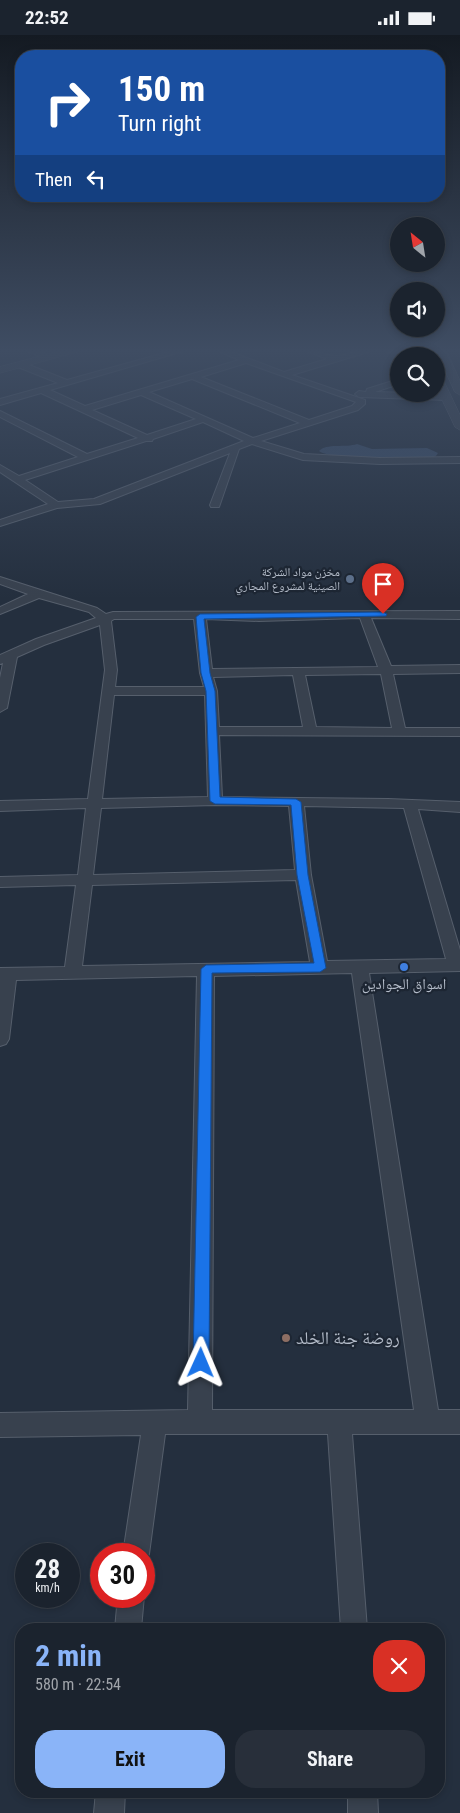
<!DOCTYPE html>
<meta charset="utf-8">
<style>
:root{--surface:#1b232e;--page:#282f3a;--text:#f1f3f6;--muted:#a0a4aa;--line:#39404a;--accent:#8ab4f8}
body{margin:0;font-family:"Roboto Condensed","Noto Naskh Arabic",sans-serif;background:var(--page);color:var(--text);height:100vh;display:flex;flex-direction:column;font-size:19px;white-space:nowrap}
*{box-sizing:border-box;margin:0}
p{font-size:16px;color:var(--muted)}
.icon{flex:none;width:28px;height:28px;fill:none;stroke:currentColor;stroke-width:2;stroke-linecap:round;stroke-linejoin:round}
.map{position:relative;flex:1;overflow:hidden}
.panel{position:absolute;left:15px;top:1588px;width:430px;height:175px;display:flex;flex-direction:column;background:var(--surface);border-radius:20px;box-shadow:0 2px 8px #0003,0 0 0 1px var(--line)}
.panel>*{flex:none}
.hud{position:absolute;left:15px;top:15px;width:430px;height:152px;border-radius:20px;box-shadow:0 2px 8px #0003,0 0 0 1px var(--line);background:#1a4fa0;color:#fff;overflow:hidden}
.needle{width:32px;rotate:330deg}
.buttons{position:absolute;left:390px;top:182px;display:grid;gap:10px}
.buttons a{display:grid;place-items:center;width:55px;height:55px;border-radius:50%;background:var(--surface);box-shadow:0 2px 8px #0003,0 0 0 1px var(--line);font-size:25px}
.speed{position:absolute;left:15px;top:1508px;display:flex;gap:10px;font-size:25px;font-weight:700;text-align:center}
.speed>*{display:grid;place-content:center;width:65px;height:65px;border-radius:50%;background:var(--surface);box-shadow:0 2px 8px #0003,0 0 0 1px var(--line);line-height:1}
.speed small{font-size:12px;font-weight:400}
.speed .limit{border:8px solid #d22;background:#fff;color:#111}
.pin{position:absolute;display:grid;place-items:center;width:42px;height:42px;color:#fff;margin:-51px -21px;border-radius:50% 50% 50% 0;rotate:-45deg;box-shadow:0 0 5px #0007}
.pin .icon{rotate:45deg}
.me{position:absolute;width:55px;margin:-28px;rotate:1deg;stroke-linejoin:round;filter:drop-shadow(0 0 4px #0008)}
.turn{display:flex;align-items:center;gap:18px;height:105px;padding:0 20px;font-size:22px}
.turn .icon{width:65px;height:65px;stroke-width:2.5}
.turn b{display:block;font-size:35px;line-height:42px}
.then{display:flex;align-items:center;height:48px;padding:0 20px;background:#0003;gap:10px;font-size:19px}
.round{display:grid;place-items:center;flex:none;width:52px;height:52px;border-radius:20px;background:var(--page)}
.summary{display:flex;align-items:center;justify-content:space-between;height:85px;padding:0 20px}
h1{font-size:30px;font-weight:700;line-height:38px;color:var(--accent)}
.action{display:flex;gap:10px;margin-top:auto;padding:10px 20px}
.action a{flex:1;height:58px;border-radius:20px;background:var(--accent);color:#111;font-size:20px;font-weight:700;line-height:58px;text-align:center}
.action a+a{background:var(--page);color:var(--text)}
.status{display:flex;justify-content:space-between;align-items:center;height:35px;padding:0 25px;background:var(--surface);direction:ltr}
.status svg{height:14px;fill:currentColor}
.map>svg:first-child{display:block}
.water{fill:#394c67}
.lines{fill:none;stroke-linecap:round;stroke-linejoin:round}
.minor-casing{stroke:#565f6c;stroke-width:2}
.tertiary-casing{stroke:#565f6c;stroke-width:1}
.minor{fill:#38414e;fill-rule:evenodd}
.tertiary{fill:#38414e;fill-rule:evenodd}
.route{fill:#1a73e8;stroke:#114b97}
.service-dot{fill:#5c6f8a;stroke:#1d2633;stroke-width:2}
.shop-dot{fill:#3f7fe0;stroke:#1d2633;stroke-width:2}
.education-dot{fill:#8d6e63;stroke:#1d2633;stroke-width:2}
.labels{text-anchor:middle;stroke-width:4.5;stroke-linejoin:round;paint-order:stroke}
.far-poi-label{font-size:12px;fill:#b4bcc9;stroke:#1d2633;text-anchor:end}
.poi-label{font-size:15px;fill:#b4bcc9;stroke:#1d2633}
.near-poi-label{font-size:18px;fill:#b4bcc9;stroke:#1d2633;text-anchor:start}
</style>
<div class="status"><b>22:52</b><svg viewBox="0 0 49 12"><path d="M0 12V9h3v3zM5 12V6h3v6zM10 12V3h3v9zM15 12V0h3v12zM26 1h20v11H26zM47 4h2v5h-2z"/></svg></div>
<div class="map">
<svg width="460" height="1778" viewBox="0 0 460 1778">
<rect width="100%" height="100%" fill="#242f3e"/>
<path class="water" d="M357,409L372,414L427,413L438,418L436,421L431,423C411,424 333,426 319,416C326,408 346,413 357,409Z"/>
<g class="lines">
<defs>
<g id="minor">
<path d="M26,315H36L52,322L45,324Z"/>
<path d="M175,315H187L50,355L85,371L239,325L216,315H226L284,337L327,324L305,315C316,315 329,322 337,321C348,320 357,315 369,315L368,317L292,340L365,365V369L358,375L261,406L304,419L380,423L460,422V428L380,429L303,425L252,409L239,414L219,472H211L210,470L230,418L100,469L57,473L0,491V485L48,469L0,437V430L19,441L78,422L0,382V376L87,419L138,403L41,358L0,370V364L58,348L18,332V328H24L67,345ZM246,328L356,367L352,371L309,385L201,342ZM192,344L300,388L253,403L149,357ZM141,360L196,384L147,400L92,375ZM203,387L244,406L94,464L58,467L25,445L146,406H152L153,404Z"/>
<path d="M383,315H395L415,321H403Z"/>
<path d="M399,344V349L375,357L446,359L450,362L446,365L359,362L355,359L359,356L366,357L367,354Z"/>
<path d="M0,542L97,573L106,579L113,577L460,576V584L371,583L391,631L460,630V638L393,639L405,693H460V701L219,700L222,762L388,764L460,767V777L418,774L460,915V936L369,938L438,1375H460V1399H352L367,1594H341L328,1399H165L149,1519L144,1529V1519H123L141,1400L0,1402V1378L188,1375L197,941L16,945L9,1004L6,1009L0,1011V933L65,932L76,850L0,852V842L78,840L86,773L0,776V766L88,764L105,635L100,590L44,610L17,622L7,673L0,677V643L3,628L0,629V620L36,604L96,583L89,577L39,563L0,579V572L28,559L0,549ZM360,583L378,632L212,634L206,584L259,586ZM114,584H194L200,638L204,652H115L117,635L111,586ZM381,639L392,693L316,692L305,640ZM293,640L303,692H219L217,656L213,642ZM114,660H205L208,762L102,764ZM215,770L289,771L295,835L93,840L101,773ZM304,771L404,773L446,924L327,926L311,840ZM296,845L310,927L82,931L92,850ZM352,938L414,1375H212L214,941Z"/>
<path d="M144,1560V1561L141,1594H115L118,1561Z"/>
<path d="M96,1756H125L124,1778H94Z"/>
<path d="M348,1756H377L378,1778H348Z"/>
</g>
<g id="tertiary">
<path d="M64,315H79L77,317L0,338V332Z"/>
<path d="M420,315H430L433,321H423Z"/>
<path d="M436,315H446L460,346V360L455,357Z"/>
<path d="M436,337L441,340L460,380V395L455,392L436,352Z"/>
</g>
</defs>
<use href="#minor" class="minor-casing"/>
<use href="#tertiary" class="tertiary-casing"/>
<use href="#minor" class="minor"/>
<use href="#tertiary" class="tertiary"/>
</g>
<linearGradient id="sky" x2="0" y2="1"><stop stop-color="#141a22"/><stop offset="0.56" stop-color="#3f4d63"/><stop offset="1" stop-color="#3f4d63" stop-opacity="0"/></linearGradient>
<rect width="460" height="564" fill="url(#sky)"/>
<path class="route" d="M383,577L387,579L386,581L204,584L210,638L215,656L220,762L296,764L301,767L308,840L326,933L320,937L212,938L209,1328L207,1333L201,1336L196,1333L193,1328L201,934L206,930L314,928L297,840L291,770L215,769L210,766L206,656L201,638L196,582L200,579Z"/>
<circle class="service-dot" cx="350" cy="544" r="5"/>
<circle class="shop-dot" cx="404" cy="932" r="5"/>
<circle class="education-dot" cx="286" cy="1303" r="5"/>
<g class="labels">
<g class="far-poi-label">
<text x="340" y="541">مخزن مواد الشركة<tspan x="340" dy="14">الصينية لمشروع المجاري</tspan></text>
</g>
<g class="poi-label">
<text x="404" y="954">اسواق الجوادين</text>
</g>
<g class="near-poi-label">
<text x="296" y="1309">روضة جنة الخلد</text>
</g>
</g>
</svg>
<div class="buttons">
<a><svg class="needle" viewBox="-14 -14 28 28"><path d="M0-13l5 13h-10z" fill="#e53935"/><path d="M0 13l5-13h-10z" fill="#a0a4aa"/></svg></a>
<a><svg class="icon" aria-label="sound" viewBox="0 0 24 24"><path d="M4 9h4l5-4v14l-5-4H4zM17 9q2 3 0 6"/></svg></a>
<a><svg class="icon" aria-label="search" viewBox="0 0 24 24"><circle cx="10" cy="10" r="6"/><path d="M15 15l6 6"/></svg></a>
</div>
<div class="speed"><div>28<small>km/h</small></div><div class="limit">30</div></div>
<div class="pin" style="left:383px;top:579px;background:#d93025"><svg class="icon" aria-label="arrive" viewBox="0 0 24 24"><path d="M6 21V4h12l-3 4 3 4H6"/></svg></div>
<svg class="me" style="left:201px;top:1328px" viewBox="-20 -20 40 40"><path d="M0-17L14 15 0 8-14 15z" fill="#1a73e8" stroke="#fff" stroke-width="4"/></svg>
<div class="hud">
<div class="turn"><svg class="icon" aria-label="right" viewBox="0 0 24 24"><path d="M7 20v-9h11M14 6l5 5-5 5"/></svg><div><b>150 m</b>Turn right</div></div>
<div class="then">Then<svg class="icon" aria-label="left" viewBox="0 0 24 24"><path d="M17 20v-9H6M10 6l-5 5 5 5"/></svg></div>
</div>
<section class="panel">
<div class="summary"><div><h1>2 min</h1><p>580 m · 22:54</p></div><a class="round" style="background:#d93025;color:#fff"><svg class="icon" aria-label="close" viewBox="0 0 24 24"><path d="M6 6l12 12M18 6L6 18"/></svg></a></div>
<div class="action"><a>Exit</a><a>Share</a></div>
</section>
</div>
